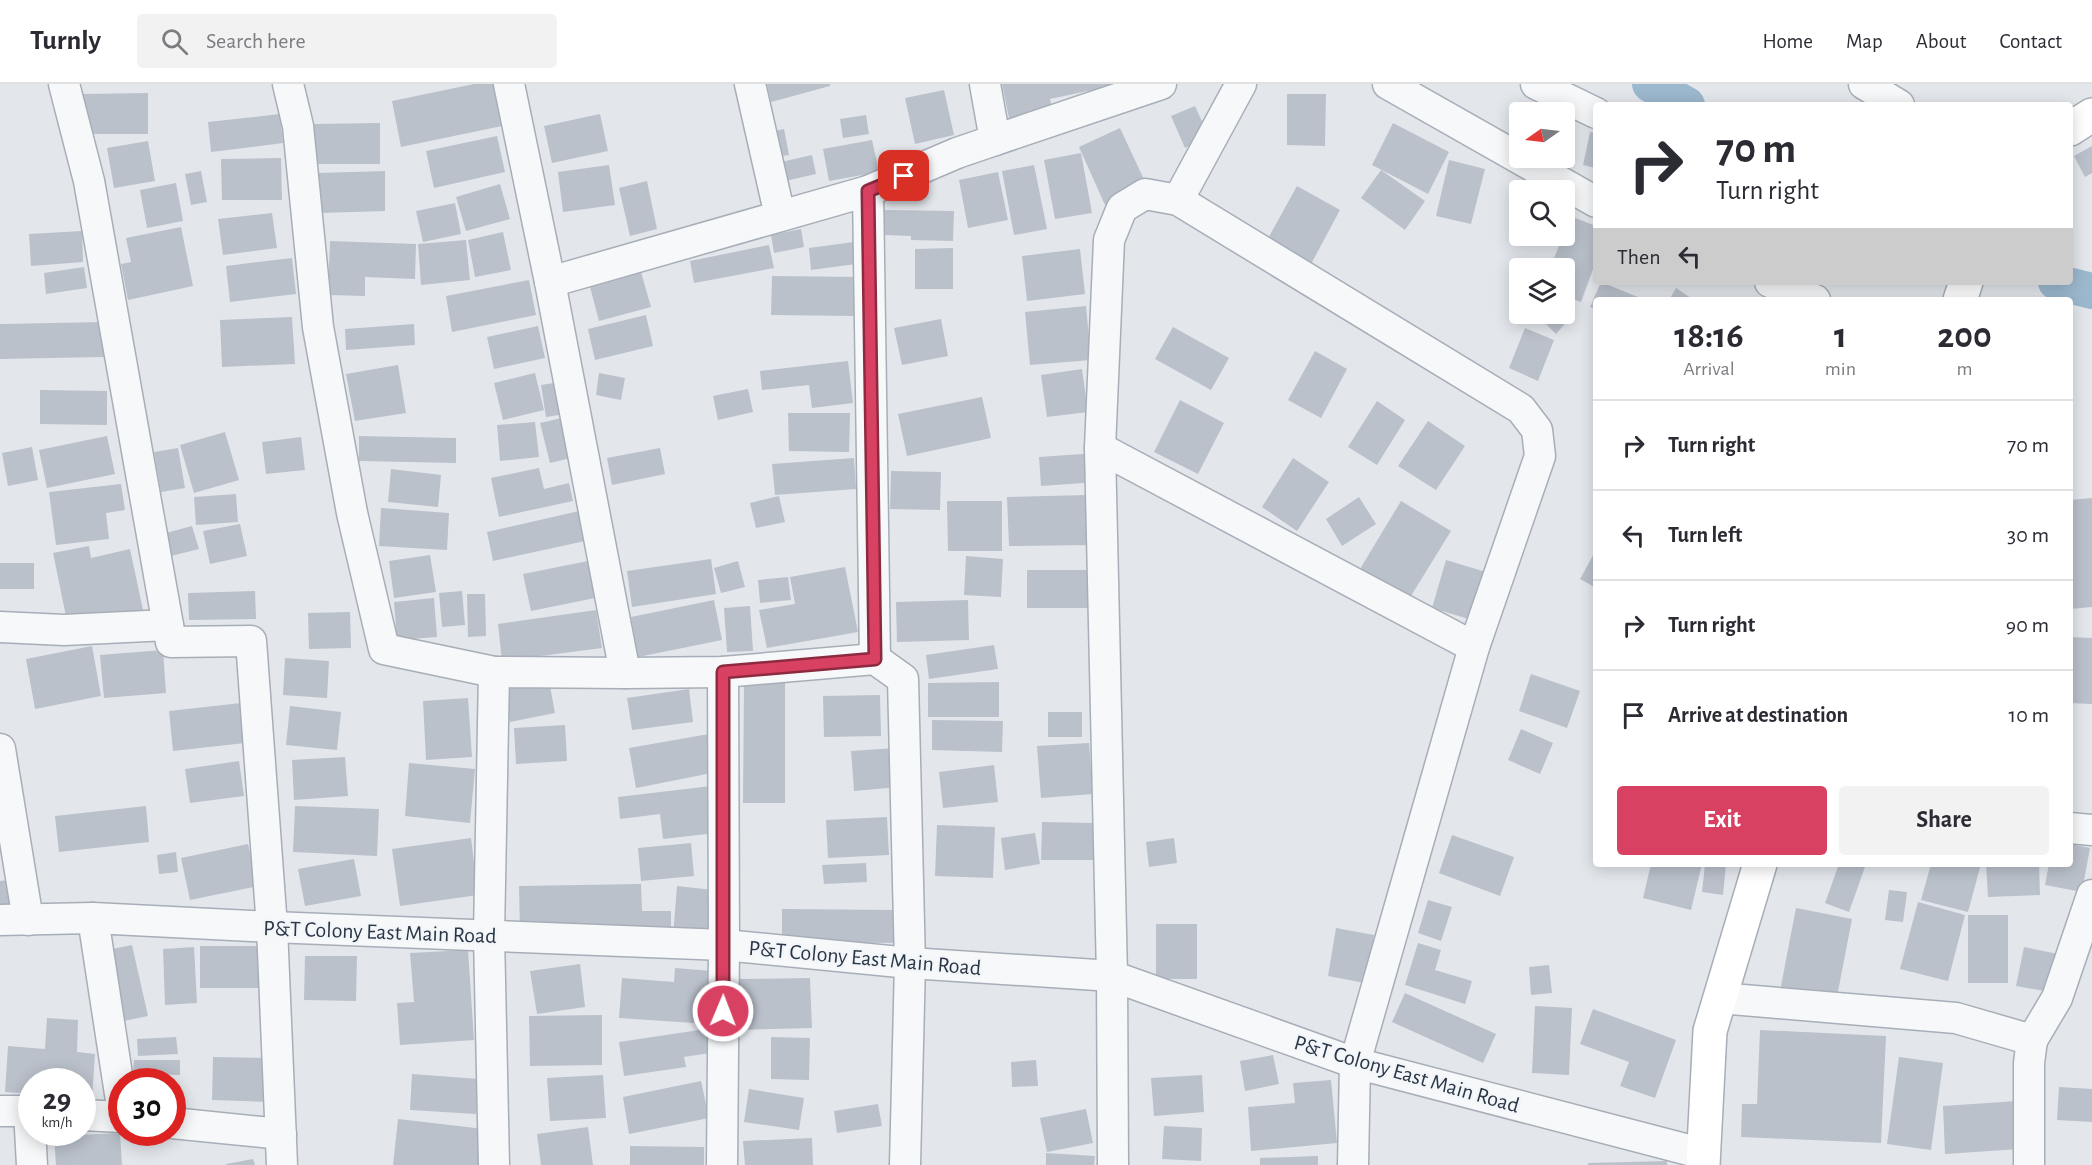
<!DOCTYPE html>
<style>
:root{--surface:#fff;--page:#f2f2f3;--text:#2b2b33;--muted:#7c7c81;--line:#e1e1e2;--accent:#d94163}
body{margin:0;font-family:"Alegreya Sans",sans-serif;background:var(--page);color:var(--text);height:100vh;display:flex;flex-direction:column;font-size:22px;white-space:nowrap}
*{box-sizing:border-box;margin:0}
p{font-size:20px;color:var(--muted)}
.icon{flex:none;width:33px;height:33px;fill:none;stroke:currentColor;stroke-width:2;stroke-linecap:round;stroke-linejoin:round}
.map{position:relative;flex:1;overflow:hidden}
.side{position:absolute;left:1593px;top:213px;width:480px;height:570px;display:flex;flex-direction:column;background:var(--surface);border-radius:6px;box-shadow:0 3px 15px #0003}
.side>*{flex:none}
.hud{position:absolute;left:1593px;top:18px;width:480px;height:183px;border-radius:6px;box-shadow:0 3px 15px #0003;background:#fff;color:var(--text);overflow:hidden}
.needle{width:39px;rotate:256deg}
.controls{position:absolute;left:1509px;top:18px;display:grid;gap:12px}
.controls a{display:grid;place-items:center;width:66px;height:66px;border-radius:6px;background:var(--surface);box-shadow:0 3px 15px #0003;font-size:30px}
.speed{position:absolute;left:18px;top:984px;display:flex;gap:12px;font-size:30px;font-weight:700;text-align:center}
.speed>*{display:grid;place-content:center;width:78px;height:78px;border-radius:50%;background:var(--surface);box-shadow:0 3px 15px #0003;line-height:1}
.speed small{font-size:15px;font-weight:400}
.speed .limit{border:9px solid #d22;background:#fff;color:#111}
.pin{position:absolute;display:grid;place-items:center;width:51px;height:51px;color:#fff;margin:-26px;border-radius:12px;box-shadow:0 3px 9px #0006}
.me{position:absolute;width:66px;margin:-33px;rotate:1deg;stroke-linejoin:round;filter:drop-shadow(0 0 4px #0008)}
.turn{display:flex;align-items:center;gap:21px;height:126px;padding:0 24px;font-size:27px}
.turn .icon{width:78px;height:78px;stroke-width:2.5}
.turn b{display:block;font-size:42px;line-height:51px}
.then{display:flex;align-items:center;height:57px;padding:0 24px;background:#0003;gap:12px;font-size:22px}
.eta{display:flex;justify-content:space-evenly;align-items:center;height:102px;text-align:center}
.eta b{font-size:36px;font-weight:700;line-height:42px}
.action{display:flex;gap:12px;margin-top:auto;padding:12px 24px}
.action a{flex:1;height:69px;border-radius:6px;background:var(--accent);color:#fff;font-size:24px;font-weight:700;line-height:69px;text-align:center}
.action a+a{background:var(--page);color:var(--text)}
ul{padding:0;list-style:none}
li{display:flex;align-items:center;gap:18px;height:90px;padding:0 24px;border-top:2px solid var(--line)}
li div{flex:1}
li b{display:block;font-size:22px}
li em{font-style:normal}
header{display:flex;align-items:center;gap:36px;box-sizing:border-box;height:84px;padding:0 30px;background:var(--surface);border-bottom:2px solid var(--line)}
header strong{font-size:28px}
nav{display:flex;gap:33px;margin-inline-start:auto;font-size:21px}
.search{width:420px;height:54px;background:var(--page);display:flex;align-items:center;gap:15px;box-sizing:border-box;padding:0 21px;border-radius:6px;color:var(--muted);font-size:22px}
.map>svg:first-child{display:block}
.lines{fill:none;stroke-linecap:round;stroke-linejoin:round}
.canal{stroke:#9cb8ce;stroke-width:36}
.building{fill:#bac1cb}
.street-casing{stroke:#a7aeb7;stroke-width:33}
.secondary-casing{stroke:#a7aeb7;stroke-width:36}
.street{stroke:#f6f8fa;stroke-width:30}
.secondary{stroke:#fff;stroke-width:33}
.route-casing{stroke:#8d2a40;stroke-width:15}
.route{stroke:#d94163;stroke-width:10}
.labels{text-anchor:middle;stroke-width:4.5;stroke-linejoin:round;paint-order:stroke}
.street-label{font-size:22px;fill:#293646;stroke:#f3f6f9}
</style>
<header>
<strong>Turnly</strong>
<div class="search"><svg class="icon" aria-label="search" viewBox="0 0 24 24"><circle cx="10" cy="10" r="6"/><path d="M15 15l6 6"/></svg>Search here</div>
<nav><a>Home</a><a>Map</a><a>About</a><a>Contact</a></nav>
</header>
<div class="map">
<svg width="2092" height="1081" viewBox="0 0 2092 1081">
<rect width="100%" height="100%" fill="#e3e7ec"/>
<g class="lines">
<g class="canal">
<path d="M1650,0L1687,21"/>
<path d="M2056,198L2092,207"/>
</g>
</g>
<g class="building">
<path d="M474,0H493L502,42L401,63L392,17Z"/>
<path d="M767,0H830V2L771,18Z"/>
<path d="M1002,0H1116V1L1050,15L1053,30L1010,39Z"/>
<path d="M944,6L954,51L915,60L905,14Z"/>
<path d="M148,9V50H83V10Z"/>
<path d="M1287,10H1326L1325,62L1287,61Z"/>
<path d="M1195,22L1209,53L1185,64L1171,32Z"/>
<path d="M280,30L283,59L211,68L208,38Z"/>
<path d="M600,30L608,67L552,79L544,42Z"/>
<path d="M866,31L869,50L843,54L840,35Z"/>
<path d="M380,39V80H313V40Z"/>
<path d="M1393,39L1449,68L1428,110L1372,81Z"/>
<path d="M1120,44L1147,102L1105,121L1079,63Z"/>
<path d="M784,45L789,71L770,74L766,49Z"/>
<path d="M1590,48L1596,49V84L1583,81Z"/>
<path d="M497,52L505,88L434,104L426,67Z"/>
<path d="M872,56L879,88L829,97L823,65Z"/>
<path d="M148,57L155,97L114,104L107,64Z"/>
<path d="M2092,62V89L2085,93L2074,72Z"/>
<path d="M1081,69L1092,129L1055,135L1044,76Z"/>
<path d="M812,71L816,90L781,98L777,79Z"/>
<path d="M281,74L282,116H222L221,75Z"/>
<path d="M1449,76L1485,85L1471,140L1436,132Z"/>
<path d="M609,81L615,121L563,128L558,88Z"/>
<path d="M1034,81L1047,145L1014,151L1002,87Z"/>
<path d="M1381,86L1425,117L1405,146L1361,114Z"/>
<path d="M201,87L207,118L191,121L185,90Z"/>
<path d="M385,87V127L320,129L319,89Z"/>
<path d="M998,88L1008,136L968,144L959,96Z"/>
<path d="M647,97L657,145L630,152L619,104Z"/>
<path d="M176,99L183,137L147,144L140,106Z"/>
<path d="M500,100L510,135L466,147L456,113Z"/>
<path d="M1297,102L1340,126L1310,182L1266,158Z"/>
<path d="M455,119L461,150L423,158L416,127Z"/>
<path d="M884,126L954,127L953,157L911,156V152L884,151Z"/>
<path d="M272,129L277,164L223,171L218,135Z"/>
<path d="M1570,132L1596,142V177L1581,218L1564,212V184H1550L1563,152H1564Z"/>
<path d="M181,143L193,202L128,216L121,180L131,178L126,154Z"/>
<path d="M801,145L804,163L774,169L771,151Z"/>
<path d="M82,147L83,178L31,182L29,150Z"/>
<path d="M503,148L511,186L475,193L468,156Z"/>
<path d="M466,156L470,196L421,201L418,160Z"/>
<path d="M330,157L416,160L415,195L365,193V212L328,211Z"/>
<path d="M854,158L856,180L811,186L809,164Z"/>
<path d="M769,161L774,184L694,199L690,177Z"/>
<path d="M953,164V205H915V165Z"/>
<path d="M1080,165L1085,210L1027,217L1022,172Z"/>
<path d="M292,174L296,210L230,218L226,182Z"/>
<path d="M84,183L87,204L46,210L44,189Z"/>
<path d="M641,188L651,223L599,237L590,203Z"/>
<path d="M772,192L858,193L857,232L771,231Z"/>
<path d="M529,196L536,231L452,248L446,212Z"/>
<path d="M1601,198L1638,213L1636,216H1596V226L1590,223Z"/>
<path d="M1676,204L1694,216H1669Z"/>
<path d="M1564,219L1575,228L1556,250L1545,239L1553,230H1564Z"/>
<path d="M1086,222L1091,276L1030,281L1025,228Z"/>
<path d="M646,231L653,262L595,276L588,245Z"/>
<path d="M292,233L295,280L222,283L220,236Z"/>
<path d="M941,235L948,272L902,281L894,244Z"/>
<path d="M104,238V273L0,275V240Z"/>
<path d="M414,240L415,261L346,266L345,245Z"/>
<path d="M538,242L545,274L494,285L487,253Z"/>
<path d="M1173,243L1229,274L1211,306L1155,275Z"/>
<path d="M1525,244L1554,256L1538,297L1509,284Z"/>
<path d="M1315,267L1347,285L1321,334L1288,316Z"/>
<path d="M848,277L853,319L812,324L809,301L762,306L760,287Z"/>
<path d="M398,281L406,329L355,337L346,290Z"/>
<path d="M1082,285L1088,328L1047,333L1041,291Z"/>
<path d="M535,289L544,326L503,336L494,299Z"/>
<path d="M599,289L625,294L621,316L596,311Z"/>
<path d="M560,298L565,330L546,333L541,301Z"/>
<path d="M748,305L753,328L718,336L713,312Z"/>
<path d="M40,306L107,307V341L40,340Z"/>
<path d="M982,313L991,354L907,372L898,330Z"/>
<path d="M1180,316L1224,339L1198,390L1154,368Z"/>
<path d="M1377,317L1405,336L1377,381L1348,363Z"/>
<path d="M788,329H850L849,368L789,367Z"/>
<path d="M566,333L575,373L550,379L540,339Z"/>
<path d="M1428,337L1465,362L1436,406L1398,382Z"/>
<path d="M535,338L539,373L500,377L497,341Z"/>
<path d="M225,348L239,396L194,409L180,361Z"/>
<path d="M107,352L115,390L47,404L39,366Z"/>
<path d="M359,352L456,354V379L359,377Z"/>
<path d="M301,353L305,386L266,390L262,358Z"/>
<path d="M32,363L38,396L8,402L2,369Z"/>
<path d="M178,364L185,404L161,408L154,368Z"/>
<path d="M660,364L665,390L612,401L607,374Z"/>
<path d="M1096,369L1098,398L1041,402L1039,373Z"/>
<path d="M854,374L856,405L775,411L772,380Z"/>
<path d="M1293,374L1329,398L1297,447L1262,423Z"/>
<path d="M539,384L544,405L569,399L573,417L499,433L491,394Z"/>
<path d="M391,385L441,391L438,423L388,418Z"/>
<path d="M891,387L941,388L940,426L890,425Z"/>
<path d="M121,400L125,426L106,429L109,455L56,461L49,408Z"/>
<path d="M236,410L238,438L196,441L194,413Z"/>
<path d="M1088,411L1090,461L1009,462L1007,413Z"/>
<path d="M779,412L785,438L756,444L750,419Z"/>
<path d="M1359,413L1376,440L1342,462L1326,435Z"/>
<path d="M2092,414V523L2070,525V416Z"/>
<path d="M947,417H1002V467H948Z"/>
<path d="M1401,417L1451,447L1406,520L1357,490Z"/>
<path d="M381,424L449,429L447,466L379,462Z"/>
<path d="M579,427L585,457L493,477L487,448Z"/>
<path d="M240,440L247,472L210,480L203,447Z"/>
<path d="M192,442L199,465L171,472L166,449Z"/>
<path d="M89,462L91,474L130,465L143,526L68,542L53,469Z"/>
<path d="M1596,466V504L1580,495Z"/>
<path d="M430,471L436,508L394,514L389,477Z"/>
<path d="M966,472L1003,475L1001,513L964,511Z"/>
<path d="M711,475L716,510L632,523L627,487Z"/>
<path d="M1446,476L1486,488L1472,536L1432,524Z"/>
<path d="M588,477L595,514L531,527L523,490Z"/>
<path d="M738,477L745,503L721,509L714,484Z"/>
<rect x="0" y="479" width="34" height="26"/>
<path d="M845,483L858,548L767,564L759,526L795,520L790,493Z"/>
<rect x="1027" y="486" width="64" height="38"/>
<path d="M788,493L791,516L760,519L758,496Z"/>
<path d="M255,507L256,535L189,536L188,509Z"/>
<path d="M462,507L465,541L442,543L439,509Z"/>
<path d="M467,510H485L486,552L468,553Z"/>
<path d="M434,514L437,553L397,556L394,518Z"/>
<path d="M714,516L722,556L638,573L631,533Z"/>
<path d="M968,516L969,556L897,558L896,518Z"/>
<path d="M750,522L753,567L727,568L724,524Z"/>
<path d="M596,526L602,564L502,577L498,540Z"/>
<path d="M350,528L351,564L309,565L308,529Z"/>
<path d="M2070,553L2092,554V620L2070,619Z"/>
<path d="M994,561L998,585L929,595L926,571Z"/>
<path d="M92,562L101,612L35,625L26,575Z"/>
<path d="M163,566L166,609L104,614L100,571Z"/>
<path d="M285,574L329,577L327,614L283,611Z"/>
<path d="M1531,590L1580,607L1567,644L1519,627Z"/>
<path d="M548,591L555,629L510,638L503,600Z"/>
<path d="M999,598V633H928V599Z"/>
<path d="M744,599H785V719H743Z"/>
<path d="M689,605L693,638L632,646L627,614Z"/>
<path d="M880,611L881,652L824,653L823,612Z"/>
<path d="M468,614L472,673L426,676L423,617Z"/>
<path d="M241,619L245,659L173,667L169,627Z"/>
<path d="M290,622L341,628L337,666L286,661Z"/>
<rect x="1048" y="628" width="34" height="25"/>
<path d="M932,636L1003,637L1002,668L932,666Z"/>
<path d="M565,641L567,677L516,680L514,644Z"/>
<path d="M1521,645L1553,659L1540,690L1508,676Z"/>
<path d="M709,650L717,688L636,704L629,664Z"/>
<path d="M1089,659L1093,710L1041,714L1037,662Z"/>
<path d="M895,664L899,703L854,707L851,667Z"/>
<path d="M345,673L348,712L294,716L292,676Z"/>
<path d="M239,677L244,712L190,719L185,685Z"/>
<path d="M409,679L475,685L470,739L405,732Z"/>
<path d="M994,681L998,718L943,724L939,688Z"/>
<path d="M711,702L716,749L663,755L660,730L620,735L618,713Z"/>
<path d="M146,722L149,758L59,768L55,732Z"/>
<path d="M295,722L379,725L377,772L293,768Z"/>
<path d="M887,733L889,771L828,774L826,736Z"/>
<path d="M1042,738L1094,739L1093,776H1041Z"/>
<path d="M937,741L995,743L993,794L935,792Z"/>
<path d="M1035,749L1040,780L1005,786L1001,754Z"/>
<path d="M1452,751L1514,773L1500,812L1439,789Z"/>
<path d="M471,754L478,811L400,822L392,765Z"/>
<path d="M1174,754L1177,779L1149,783L1146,758Z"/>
<path d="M691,759L694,792L641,797L638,764Z"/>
<path d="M248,760L258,802L190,816L181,774Z"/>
<path d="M2070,760L2090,764L2082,808L2045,801L2049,780H2070Z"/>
<path d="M176,768L178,788L159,790L157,771Z"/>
<path d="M354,775L361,812L305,822L298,785Z"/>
<path d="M866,779L867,798L824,800L822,781Z"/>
<path d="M1651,780H1702L1691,826L1643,814Z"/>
<path d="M1705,780H1726L1723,811L1702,808Z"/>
<path d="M1839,780H1866L1849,828L1825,819Z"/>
<path d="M1931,780H1981L1968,828L1921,816Z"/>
<path d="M1986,780H2039L2040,811L1988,813Z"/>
<path d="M16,795L19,819L0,821V797Z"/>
<path d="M641,800L642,827H671V846L520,848L519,802Z"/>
<path d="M677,802L713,806L710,855L673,852Z"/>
<path d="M1889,806L1907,808L1903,838L1885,836Z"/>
<path d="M1428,816L1452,823L1441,857L1418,849Z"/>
<path d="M1918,818L1965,831L1948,897L1900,885Z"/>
<path d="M1796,824L1852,835L1836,918L1780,907Z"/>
<path d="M782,825L897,826V859L782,858Z"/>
<rect x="1968" y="831" width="40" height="68"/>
<rect x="1156" y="840" width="41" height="55"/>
<path d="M1336,844L1374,851L1365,899L1328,892Z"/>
<path d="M1418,859L1441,866L1435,886L1472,897L1465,920L1405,901Z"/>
<path d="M132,861L148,932L119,938L103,867Z"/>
<rect x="200" y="862" width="67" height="42"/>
<path d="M194,863L197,919L165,921L163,865Z"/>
<path d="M2024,863L2063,871L2055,909L2016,902Z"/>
<path d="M468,866L474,956L400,961L397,919L414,918L410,869Z"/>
<path d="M305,872H357L356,917L304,916Z"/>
<path d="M580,880L585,923L537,930L530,887Z"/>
<path d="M1549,881L1552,909L1531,911L1529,883Z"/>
<path d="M675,884L712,887L708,940L619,934L622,894L674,898Z"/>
<path d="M810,894L812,944L738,946L737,895Z"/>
<path d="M1405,909L1496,950L1483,979L1392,938Z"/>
<path d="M1535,922L1572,924L1569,991L1532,989Z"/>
<path d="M1593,925L1676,956L1655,1014L1620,1002L1629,978L1580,960Z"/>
<path d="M602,931V981L530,982L529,932Z"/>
<path d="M47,934L78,936L77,968L95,970L92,1014H82V998H32V1010L5,1008L8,962L45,965Z"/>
<path d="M706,945L710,969L684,973L686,983L624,992L619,958Z"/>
<path d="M1760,946L1886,952L1881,1059L1741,1053L1742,1020H1757Z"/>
<path d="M176,953L178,970L138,972L137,955Z"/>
<path d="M771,953L810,954L809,996L771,995Z"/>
<path d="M1273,971L1279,1000L1245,1007L1240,977Z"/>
<path d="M213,973L271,974L270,1018L212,1016Z"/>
<path d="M1899,973L1943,979L1931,1066L1887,1060Z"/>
<path d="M134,976H180V991L133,990Z"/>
<path d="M1036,976L1038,1002L1012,1003L1011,978Z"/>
<path d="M412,990L479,995L476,1030L410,1026Z"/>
<path d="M603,991L606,1034L550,1037L547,994Z"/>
<path d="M1202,991L1204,1028L1154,1032L1151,994Z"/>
<path d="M1331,996L1337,1059L1251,1067L1248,1023L1295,1019L1293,999Z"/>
<path d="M701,997L709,1034L629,1050L623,1013Z"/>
<path d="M2059,1003L2092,1005V1038L2057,1036Z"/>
<path d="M749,1005L804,1014L799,1046L744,1038Z"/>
<path d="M2017,1017L2020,1065L1945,1070L1943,1022Z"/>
<path d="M878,1020L882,1042L837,1049L834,1027Z"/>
<path d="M1086,1025L1093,1059L1047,1068L1040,1034Z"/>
<path d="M398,1035L484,1045L480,1081H393Z"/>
<path d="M1164,1042L1202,1044L1201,1077L1162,1075Z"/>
<path d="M588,1043L593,1081H541L537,1050Z"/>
<path d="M120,1049L122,1081H56L54,1052Z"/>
<path d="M812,1054L813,1081H745L743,1057Z"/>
<path d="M630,1062L704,1063V1081H630Z"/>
<path d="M1046,1069L1095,1072L1094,1081H1046Z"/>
<path d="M1318,1072V1081H1260V1074Z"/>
<path d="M253,1075L255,1081H226V1080Z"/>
<path d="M1667,1077V1081H1588V1079Z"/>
</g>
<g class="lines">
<defs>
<g id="street">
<path d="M64,0L89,97L171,558L251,557L272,843L282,1081"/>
<path d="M288,0L298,42L318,243L352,429L384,565L494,588"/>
<path d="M509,0L550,198"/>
<path d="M750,0L780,132"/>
<path d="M1388,0L1596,118"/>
<path d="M1536,0L1596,29"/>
<path d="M1864,0L1899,21"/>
<path d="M995,56L1161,0"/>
<path d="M868,107L875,575"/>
<path d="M1178,116L1241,0"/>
<path d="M1770,198L1815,216"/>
<path d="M1100,364L1474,563"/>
<path d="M0,543L64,546L168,541"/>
<path d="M0,665L28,836"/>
<path d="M2070,744L2092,746"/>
<path d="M93,834L122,1023"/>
<path d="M0,836L93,834L272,843L724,861L910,879L1112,892L1355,979L1704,1070"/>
<path d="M1719,914L1956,934L2032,956L2029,979V1081"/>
<path d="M2032,956L2057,914L2092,811"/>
<path d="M0,1027H32"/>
<path d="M29,1027L32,1081"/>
<path d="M82,1031L122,1033"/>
<path d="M172,1039L281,1050"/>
<path d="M494,1081L489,851L494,588L625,589"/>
<path d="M722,1081L724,861L723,588"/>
<path d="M905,1081L910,879L903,595L875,575L723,588L625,589L550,198L868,107L957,69L995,56L985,0"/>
<path d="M1113,1081L1112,892L1100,364L1109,156L1122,124L1145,110L1178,116L1521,325L1537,346L1540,372L1474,563L1355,979L1353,1081"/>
</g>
<g id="secondary">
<path d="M2070,45L2092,31"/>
<path d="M1960,216L1966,198"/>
<path d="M1703,1081L1710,947L1760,780"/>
</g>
</defs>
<use href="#street" class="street-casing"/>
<use href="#secondary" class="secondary-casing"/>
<use href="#street" class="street"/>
<use href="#secondary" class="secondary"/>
</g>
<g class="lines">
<defs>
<path id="route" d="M723,927V588L875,575L868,107L904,92"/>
</defs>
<use href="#route" class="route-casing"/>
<use href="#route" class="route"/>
</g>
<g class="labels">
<g class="street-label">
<text transform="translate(380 847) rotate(2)" y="8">P&amp;T Colony East Main Road</text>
<text transform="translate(865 873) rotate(5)" y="8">P&amp;T Colony East Main Road</text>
<text transform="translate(1407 989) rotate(16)" y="8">P&amp;T Colony East Main Road</text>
</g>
</g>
</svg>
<div class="controls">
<a><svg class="needle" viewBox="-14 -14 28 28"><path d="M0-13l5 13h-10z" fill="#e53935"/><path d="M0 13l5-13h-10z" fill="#7c7c81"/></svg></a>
<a><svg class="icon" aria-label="search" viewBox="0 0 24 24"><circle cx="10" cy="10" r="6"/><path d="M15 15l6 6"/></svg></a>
<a><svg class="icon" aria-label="layers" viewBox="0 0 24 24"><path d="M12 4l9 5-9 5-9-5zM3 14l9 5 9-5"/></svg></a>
</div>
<div class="speed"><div>29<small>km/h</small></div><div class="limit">30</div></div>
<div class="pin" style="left:904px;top:92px;background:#d93025"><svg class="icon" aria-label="arrive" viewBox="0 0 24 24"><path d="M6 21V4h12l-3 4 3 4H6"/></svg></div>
<svg class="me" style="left:723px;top:927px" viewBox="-20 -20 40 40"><circle r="17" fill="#d94163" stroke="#fff" stroke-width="3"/><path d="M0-11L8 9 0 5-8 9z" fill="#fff"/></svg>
<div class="hud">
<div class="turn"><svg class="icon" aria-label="right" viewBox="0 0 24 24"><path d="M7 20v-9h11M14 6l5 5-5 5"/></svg><div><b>70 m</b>Turn right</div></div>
<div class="then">Then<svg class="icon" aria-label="left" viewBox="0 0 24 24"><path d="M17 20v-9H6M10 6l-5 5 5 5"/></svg></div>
</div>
<section class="side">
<div class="eta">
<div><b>18:16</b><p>Arrival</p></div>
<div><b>1</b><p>min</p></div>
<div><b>200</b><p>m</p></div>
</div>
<ul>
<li><svg class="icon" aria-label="right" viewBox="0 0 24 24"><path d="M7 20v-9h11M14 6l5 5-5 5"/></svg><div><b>Turn right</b></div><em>70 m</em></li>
<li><svg class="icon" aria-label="left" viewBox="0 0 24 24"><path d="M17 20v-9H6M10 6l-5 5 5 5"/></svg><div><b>Turn left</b></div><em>30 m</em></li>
<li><svg class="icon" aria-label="right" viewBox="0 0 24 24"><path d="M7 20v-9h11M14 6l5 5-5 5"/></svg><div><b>Turn right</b></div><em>90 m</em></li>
<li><svg class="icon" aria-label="arrive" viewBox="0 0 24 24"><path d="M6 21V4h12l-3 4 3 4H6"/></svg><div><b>Arrive at destination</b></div><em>10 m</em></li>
</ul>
<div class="action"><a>Exit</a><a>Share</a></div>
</section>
</div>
